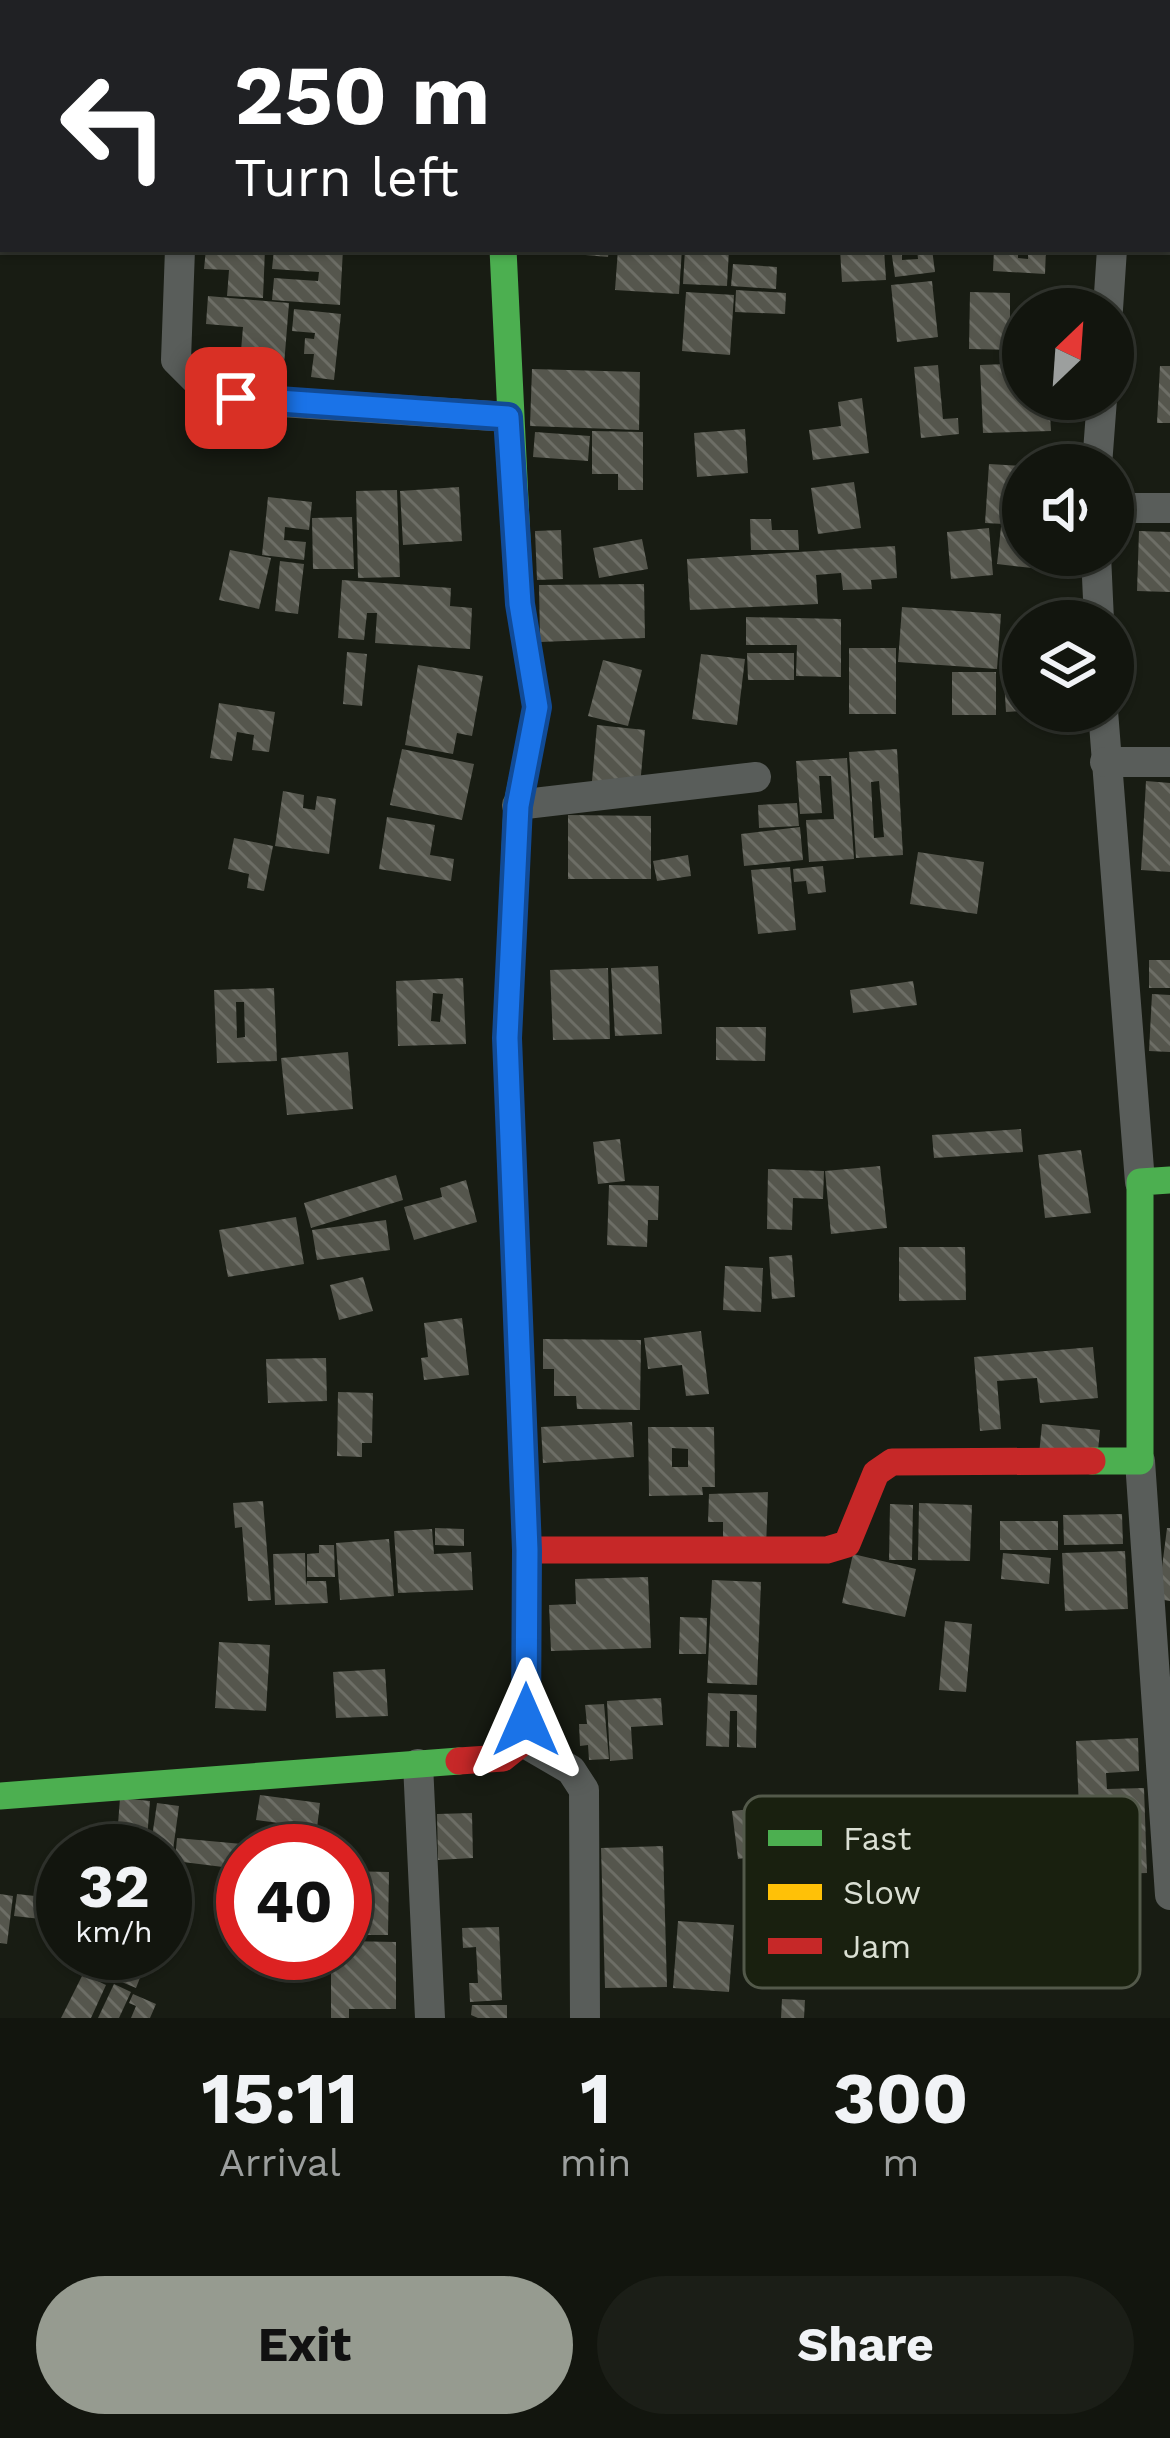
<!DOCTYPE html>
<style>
:root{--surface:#12150e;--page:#1b1e17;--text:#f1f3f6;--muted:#9c9f9e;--line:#31342e;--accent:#969b90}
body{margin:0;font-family:"Work Sans",sans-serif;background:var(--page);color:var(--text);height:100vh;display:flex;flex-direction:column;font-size:45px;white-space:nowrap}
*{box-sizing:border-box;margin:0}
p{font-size:39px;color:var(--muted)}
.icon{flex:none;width:66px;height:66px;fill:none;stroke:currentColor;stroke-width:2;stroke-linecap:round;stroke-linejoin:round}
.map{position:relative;height:2018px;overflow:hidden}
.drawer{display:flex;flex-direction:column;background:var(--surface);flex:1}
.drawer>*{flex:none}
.top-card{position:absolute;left:0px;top:0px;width:1170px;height:252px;box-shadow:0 3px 9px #0004,0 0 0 3px var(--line);background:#202124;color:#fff;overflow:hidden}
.needle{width:78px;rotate:25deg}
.buttons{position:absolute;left:1002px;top:288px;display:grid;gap:24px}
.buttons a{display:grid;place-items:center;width:132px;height:132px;border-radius:50%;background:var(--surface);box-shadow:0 3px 9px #0004,0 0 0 3px var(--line);font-size:60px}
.speed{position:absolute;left:36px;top:1824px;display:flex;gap:24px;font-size:60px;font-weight:700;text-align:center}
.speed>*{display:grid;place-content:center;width:156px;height:156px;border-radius:50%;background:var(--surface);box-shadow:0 3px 9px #0004,0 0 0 3px var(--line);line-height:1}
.speed small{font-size:30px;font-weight:400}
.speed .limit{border:18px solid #d22;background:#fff;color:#111}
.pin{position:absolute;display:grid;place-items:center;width:102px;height:102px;color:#fff;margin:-51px;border-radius:24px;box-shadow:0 6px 18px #0006}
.me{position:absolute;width:132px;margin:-66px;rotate:0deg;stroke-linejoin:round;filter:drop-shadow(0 0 9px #0008)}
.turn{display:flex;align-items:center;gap:42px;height:252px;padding:0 36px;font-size:54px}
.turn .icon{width:156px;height:156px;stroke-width:2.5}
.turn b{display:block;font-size:84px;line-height:102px}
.eta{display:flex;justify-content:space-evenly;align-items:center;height:204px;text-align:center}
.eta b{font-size:72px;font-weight:700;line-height:84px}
.primary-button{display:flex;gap:24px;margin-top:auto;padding:24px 36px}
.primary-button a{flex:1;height:138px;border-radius:72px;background:var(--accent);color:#111;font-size:48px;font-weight:700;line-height:138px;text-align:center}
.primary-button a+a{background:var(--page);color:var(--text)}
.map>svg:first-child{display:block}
.building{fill:url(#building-back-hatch);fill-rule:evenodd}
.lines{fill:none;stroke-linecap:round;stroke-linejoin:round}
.street{stroke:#595d5a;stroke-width:30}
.fast{stroke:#4caf50;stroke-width:27}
.slow{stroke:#ffc107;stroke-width:27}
.jam{stroke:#c62828;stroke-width:27}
.route-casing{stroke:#114b97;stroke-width:30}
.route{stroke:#1a73e8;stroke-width:21}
.key{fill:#19200f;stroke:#53594a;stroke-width:3}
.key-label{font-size:33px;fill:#dadfd3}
</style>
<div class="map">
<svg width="1170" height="2018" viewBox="0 0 1170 2018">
<defs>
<pattern id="building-back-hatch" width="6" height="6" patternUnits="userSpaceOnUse" patternTransform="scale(3)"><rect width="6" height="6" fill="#55564d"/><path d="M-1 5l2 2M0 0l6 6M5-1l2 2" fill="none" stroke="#6d6e66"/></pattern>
</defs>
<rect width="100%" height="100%" fill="#181c13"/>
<g class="building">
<path d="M206,249H265L263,298L227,296L229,270L204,269Z"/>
<path d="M274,249H343L340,305L272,300L274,278L318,281L319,272L272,269Z"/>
<path d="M551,249H609L608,257L551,252Z"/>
<path d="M618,249H682L679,294L615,290Z"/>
<path d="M685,249H729L727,286L683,284Z"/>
<path d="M840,249H884L886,280L842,282Z"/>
<path d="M891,249H902V260L918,259L917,249H932L935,272L895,277Z"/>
<path d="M994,249H1018V258L1028,259V249H1046L1045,274L993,271Z"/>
<path d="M733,264L777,267L776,289L731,286Z"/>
<path d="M932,281L938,337L897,342L891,285Z"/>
<path d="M736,290L786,293L785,314L735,312Z"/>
<path d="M686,292L734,295L730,355L682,351Z"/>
<path d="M970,292L1010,293V327L1023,328V350L969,349Z"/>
<path d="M208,296L289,303L283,378L239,374L243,327L206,324Z"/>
<path d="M294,309L341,314L334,380L311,377L314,354H304L305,338L314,339L315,333L292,331Z"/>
<path d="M1007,364L1008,387L1023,386V399H1049L1051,431L983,433L980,365Z"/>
<path d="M938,365L943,419L958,418L959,434L921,438L914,367Z"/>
<path d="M1160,366H1170V423H1157Z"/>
<path d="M532,369L640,372L639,430L530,426Z"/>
<path d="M862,398L869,453L813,460L809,430L841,426L838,402Z"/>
<path d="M745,429L748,473L697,477L694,433Z"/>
<path d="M592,431L643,432V490H618V474H592Z"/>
<path d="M535,432L590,436L588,461L533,457Z"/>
<path d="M989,464L1023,466V525L985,523Z"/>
<path d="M854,482L861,528L818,534L811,488Z"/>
<path d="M459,487L462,541L403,545L400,491Z"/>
<path d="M397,490L400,577L358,578L356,491Z"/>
<path d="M268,497L312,502L309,530L285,527L284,540L306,542L304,560L262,555Z"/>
<path d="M352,517L354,569H313L312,518Z"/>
<path d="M750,519H771L772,530H798L799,550H751Z"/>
<path d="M1001,527L1023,530V555H1043L1041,569L997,564Z"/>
<path d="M989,528L993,575L951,579L947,532Z"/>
<path d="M561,530L563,579L537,580L535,531Z"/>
<path d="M1139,531L1170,532V592L1137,591Z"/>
<path d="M642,539L648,569L599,578L593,548Z"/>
<path d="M895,546L897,578L871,580L872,589L843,590L841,573L816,575L818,604L690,610L687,559Z"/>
<path d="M230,550L271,558L259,609L219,600Z"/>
<path d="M280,561L304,564L298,614L275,611Z"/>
<path d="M342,580L451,588L450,606L472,608L470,649L375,643L377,613H367L364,640L338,638Z"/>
<path d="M644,584L645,638L540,642L539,585Z"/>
<path d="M902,607L1001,614L997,669L898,662Z"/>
<path d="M746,617L841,619V677L796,676L797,645H746Z"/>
<rect x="849" y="648" width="47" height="66"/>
<path d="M347,652L367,654L362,706L343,704Z"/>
<path d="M747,653H794V680H748Z"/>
<path d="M701,654L745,659L737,725L692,719Z"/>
<path d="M603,660L642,670L628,726L588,716Z"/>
<path d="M1023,662V711L1006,712L1003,663Z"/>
<path d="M418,665L483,676L472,736L457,733L453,754L405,745Z"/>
<rect x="952" y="672" width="44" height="43"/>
<path d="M219,703L275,712L269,752L252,750L254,735L237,732L232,761L210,758Z"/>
<path d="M597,725L645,730L640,786L592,781Z"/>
<path d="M402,749L474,764L462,820L390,805Z"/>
<path d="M897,749L903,855L856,858L849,752ZM879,781L884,837L874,838L871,782Z"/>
<path d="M847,758L854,859L809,862L806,820L834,819L831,776H819L822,813L800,814L796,761Z"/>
<path d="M1146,781L1170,783V872L1141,870Z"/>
<path d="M283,791L304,795L303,808L315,810L317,796L336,799L329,854L275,846Z"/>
<path d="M797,803L799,826L759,828L758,805Z"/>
<path d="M568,815L651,816V879H568Z"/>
<path d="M387,817L435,825L430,855L454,859L451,881L379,869Z"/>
<path d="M800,827L803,860L744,866L741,834Z"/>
<path d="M234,838L273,846L264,891L247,888L249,874L228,869Z"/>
<path d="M918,852L984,862L977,914L910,904Z"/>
<path d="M688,855L691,876L657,881L653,861Z"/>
<path d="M823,866L826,892L808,894L806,881L794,882L793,869Z"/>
<path d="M790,867L796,930L758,934L751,870Z"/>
<rect x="1149" y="960" width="21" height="28"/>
<path d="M658,966L662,1034L615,1036L611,968Z"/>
<path d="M608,968L610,1039L553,1040L550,970Z"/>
<path d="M463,978L466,1044L398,1046L396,981ZM433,993L443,994L440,1022L431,1021Z"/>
<path d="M913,981L917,1005L853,1013L850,990Z"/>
<path d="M274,988L277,1061L217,1063L214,990ZM236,1002H244L245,1037L237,1038Z"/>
<path d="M1152,994L1170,995V1052L1149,1051Z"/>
<path d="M716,1027H766L765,1061L716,1060Z"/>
<path d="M348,1052L353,1109L287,1115L281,1058Z"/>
<path d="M1021,1129L1023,1152L934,1158L932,1135Z"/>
<path d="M620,1139L625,1181L598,1184L593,1142Z"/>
<path d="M1081,1150L1091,1213L1045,1218L1038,1155Z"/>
<path d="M880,1166L887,1228L831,1234L825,1171Z"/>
<path d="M768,1169L824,1171L823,1199L793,1198L792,1230L767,1229Z"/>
<path d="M396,1175L403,1200L311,1228L304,1203Z"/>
<path d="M466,1180L477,1222L414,1240L404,1207L442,1197L440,1188Z"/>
<path d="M609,1185L659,1186L658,1220H648L647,1247L607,1245Z"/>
<path d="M296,1217L304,1264L228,1277L219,1230Z"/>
<path d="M386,1220L390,1250L317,1260L312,1230Z"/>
<path d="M899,1247H965L966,1300L899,1301Z"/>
<path d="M792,1255L795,1297L772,1299L769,1257Z"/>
<path d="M725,1266L763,1268L761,1312L723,1310Z"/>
<path d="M363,1277L373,1311L339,1320L330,1285Z"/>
<path d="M462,1318L469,1375L424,1380L421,1358L428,1357L424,1323Z"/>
<path d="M701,1331L709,1394L686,1396L682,1365L648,1369L644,1338Z"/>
<path d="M543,1339L641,1340L640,1410L577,1409L576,1396H554V1369H543Z"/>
<path d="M1093,1347L1098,1398L1040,1403L1037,1378L997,1381L1001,1429L980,1431L974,1357Z"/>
<path d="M326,1358L327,1401L268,1403L266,1359Z"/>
<path d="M338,1392L373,1393L372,1443H362V1457L337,1456Z"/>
<path d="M632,1422L634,1457L543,1463L541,1427Z"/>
<path d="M1042,1424L1100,1430L1097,1461L1039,1455Z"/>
<path d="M648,1427H714L715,1487H702L703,1495L649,1496ZM672,1448L688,1449V1467H672Z"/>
<path d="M768,1492L766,1548L723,1546V1522H708L709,1494Z"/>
<path d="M263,1501L271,1600L248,1601L242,1527L235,1528L233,1503Z"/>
<path d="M919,1503L972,1505L970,1561L918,1560Z"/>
<path d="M890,1504L913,1505L912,1560H889Z"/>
<path d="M1122,1514L1123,1544L1064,1545L1063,1515Z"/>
<rect x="1000" y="1521" width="58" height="29"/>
<path d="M435,1528L464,1529V1546L435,1545Z"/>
<path d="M1167,1528H1170V1601L1158,1599Z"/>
<path d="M432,1529L434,1554L471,1552L473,1590L398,1593L394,1531Z"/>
<path d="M389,1539L394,1596L340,1600L336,1543Z"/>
<path d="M319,1545H334L335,1577H307V1554L319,1553Z"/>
<path d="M1125,1551L1128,1609L1065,1611L1062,1553Z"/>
<path d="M305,1553L306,1586L307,1581H326L328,1603L275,1605L273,1554Z"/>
<path d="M1003,1553L1051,1558L1049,1584L1001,1579Z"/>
<path d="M853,1554L916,1569L905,1617L842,1603Z"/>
<path d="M648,1577L651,1648L551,1651L549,1605L576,1604L575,1579Z"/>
<path d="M712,1580L761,1582L757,1685L707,1683Z"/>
<path d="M680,1617L707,1618L706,1654H679Z"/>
<path d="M945,1621L972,1624L966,1692L939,1690Z"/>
<path d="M219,1642L270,1645L266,1711L215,1708Z"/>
<path d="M385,1669L388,1716L336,1718L333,1672Z"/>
<path d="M708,1693L757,1695L756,1748L737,1747V1711H730L729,1747L706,1746Z"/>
<path d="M661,1698L663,1725L631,1727L633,1759L610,1761L607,1701Z"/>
<path d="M604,1704L609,1759L589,1760L588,1745L580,1746L579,1724H587L585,1705Z"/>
<path d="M1138,1738L1139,1771L1106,1773L1107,1789L1144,1788L1147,1873L1082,1875L1076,1741Z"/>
<path d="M260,1795L320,1803L317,1828L256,1820Z"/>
<path d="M120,1798L150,1801L146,1851H116Z"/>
<path d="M157,1803L179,1806L170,1872L165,1871V1851H150Z"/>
<path d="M760,1808L766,1855L738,1859L732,1811Z"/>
<path d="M472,1813L473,1858L438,1860L437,1814Z"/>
<path d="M177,1838L242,1844L239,1869L175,1861Z"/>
<path d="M663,1846L667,1987L605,1988L601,1848Z"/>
<path d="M345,1871L389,1872L388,1935H345Z"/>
<path d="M0,1894L13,1896L7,1944L0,1943Z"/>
<path d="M17,1894L53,1898L50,1920L14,1916Z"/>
<path d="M678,1921L734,1925L729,1992L673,1988Z"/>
<path d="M499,1927L502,2000L470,2002L469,1983H478L476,1947L463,1948L462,1928Z"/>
<path d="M345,1941L396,1942V2009H349V2018H331V1953H345Z"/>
<path d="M92,1953H115L145,1965L136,1988L86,1967Z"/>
<path d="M125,1953H165L159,1967Z"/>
<path d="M267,1953H329V1965L267,1964Z"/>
<path d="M83,1974L106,1985L91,2018H61Z"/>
<path d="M114,1984L131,1992L119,2018H98Z"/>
<path d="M133,1994L156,2004L150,2018H131L136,2006L129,2003Z"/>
<path d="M782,1999L805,2000L804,2018H781Z"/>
<path d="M472,2005H507V2018H478L471,2015Z"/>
</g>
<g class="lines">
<g class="street">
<path d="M184,0L185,3"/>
<path d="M495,3V0"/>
<path d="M1128,3L1129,0"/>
<path d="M180,249L176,360L199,383L236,399L508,417"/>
<path d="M1108,309L1112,249"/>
<path d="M1097,465L1102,399"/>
<path d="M1113,508H1170"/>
<path d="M1096,555L1099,621"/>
<path d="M1103,711L1140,1182"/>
<path d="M1105,762H1170"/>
<path d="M517,805L756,777"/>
<path d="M1140,1461L1170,1895"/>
<path d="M523,1742L571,1770L584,1790L585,2018"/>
<path d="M418,1764L430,2018"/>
</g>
<g class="fast">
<path d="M503,249L520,604L537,707L517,805L507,1038L510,1124"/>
<path d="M1092,1461H1140V1182L1170,1180"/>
<path d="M0,1796L459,1761"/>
</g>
<path class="slow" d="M510,1124L527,1550"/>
<path class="jam" d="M459,1761L503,1758L523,1742L527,1720V1550H827L847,1544L876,1473L892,1462L1092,1461"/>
</g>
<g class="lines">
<defs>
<path id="route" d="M236,398L508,417L520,604L537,707L518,806L507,1038L527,1550L526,1720"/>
</defs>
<use href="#route" class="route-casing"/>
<use href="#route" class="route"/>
</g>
<rect x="744" y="1796" width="396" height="192" rx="18" class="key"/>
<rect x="768" y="1830" width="54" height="16" fill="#4caf50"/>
<rect x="768" y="1884" width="54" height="16" fill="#ffc107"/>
<rect x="768" y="1938" width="54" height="16" fill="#c62828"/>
<g class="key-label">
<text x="843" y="1850">Fast</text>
<text x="843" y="1904">Slow</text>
<text x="843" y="1958">Jam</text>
</g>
</svg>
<div class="buttons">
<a><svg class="needle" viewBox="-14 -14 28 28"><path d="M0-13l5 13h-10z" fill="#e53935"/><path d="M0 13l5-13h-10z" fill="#9c9f9e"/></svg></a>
<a><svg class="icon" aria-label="sound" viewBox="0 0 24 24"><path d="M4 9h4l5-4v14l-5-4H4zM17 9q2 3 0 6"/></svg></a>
<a><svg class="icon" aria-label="layers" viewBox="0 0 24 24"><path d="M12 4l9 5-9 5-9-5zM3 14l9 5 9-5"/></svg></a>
</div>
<div class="speed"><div>32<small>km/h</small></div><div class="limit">40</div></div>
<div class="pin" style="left:236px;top:398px;background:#d93025"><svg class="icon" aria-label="arrive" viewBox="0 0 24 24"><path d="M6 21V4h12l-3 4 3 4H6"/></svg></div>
<svg class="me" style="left:526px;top:1720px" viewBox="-20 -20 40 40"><path d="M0-17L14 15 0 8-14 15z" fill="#1a73e8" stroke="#fff" stroke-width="4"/></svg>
<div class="top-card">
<div class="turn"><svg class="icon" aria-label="left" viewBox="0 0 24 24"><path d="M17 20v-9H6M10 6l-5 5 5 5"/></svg><div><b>250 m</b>Turn left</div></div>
</div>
</div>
<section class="drawer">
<div class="eta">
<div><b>15:11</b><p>Arrival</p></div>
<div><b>1</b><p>min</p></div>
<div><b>300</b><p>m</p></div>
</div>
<div class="primary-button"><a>Exit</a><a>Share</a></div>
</section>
